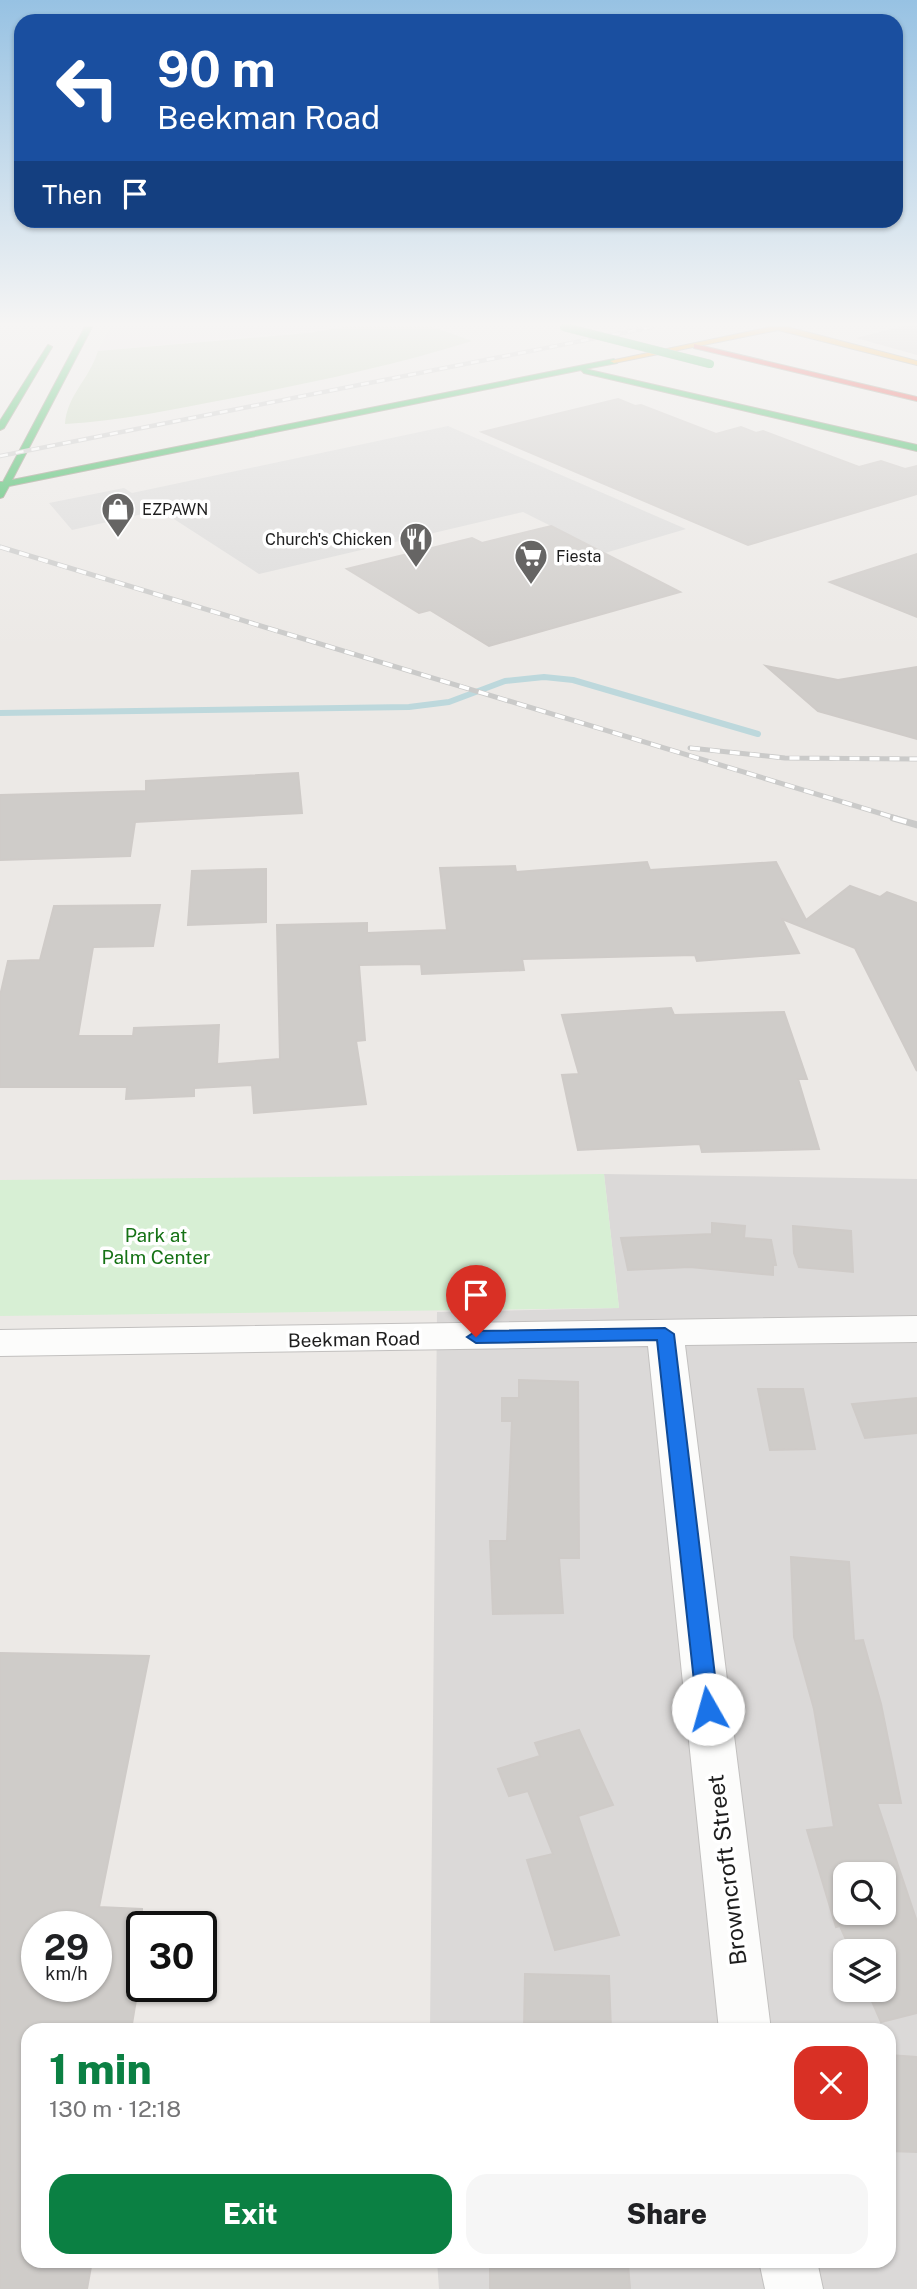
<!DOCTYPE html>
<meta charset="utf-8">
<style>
:root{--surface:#fff;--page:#f6f6f6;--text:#202124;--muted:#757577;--accent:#0b8043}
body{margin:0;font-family:"Public Sans",sans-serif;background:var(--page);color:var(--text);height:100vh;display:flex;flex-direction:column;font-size:26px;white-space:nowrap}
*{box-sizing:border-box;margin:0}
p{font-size:23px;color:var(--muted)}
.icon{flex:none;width:38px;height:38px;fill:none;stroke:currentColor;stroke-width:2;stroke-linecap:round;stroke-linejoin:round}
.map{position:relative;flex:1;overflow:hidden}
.panel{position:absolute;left:21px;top:2023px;width:875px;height:245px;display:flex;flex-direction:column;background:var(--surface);border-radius:21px;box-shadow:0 2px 5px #0004}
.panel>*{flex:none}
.top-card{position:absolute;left:14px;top:14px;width:889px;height:214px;border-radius:21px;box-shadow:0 2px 5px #0004;background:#1a4fa0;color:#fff;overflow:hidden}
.buttons{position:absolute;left:833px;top:1862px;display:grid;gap:14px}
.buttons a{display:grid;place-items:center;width:63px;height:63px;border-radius:14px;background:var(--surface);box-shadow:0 2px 5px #0004;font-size:35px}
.speed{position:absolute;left:21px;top:1911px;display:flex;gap:14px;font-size:35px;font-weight:700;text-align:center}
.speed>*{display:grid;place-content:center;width:91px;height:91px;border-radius:50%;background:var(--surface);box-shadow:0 2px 5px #0004;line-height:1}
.speed small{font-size:18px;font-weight:400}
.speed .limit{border:4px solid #111;border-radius:10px;background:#fff;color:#111}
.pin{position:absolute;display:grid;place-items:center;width:60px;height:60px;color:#fff;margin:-72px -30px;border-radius:50% 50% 50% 0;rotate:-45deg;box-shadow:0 0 7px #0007}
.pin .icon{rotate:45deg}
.me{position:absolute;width:77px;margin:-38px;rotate:353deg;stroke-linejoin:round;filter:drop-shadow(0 0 5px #0008)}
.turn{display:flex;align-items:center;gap:24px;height:147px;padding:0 28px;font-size:32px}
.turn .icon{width:91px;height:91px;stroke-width:2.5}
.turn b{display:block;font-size:49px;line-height:60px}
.then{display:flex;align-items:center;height:66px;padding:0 28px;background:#0003;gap:14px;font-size:26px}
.round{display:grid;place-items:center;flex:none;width:74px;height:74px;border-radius:21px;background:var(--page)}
.headline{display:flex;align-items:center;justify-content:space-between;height:119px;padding:0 28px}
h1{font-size:42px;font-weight:800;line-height:52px;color:var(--accent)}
.button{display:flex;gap:14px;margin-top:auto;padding:14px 28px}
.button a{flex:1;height:80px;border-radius:21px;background:var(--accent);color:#fff;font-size:28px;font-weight:800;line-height:80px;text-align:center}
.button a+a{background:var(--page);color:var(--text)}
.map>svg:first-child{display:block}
.residential{fill:#dbd9d8;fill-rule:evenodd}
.industrial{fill:#e9dfe5}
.forest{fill:#c9d7be}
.park{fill:#d7efd4}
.parking{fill:#dcdbda}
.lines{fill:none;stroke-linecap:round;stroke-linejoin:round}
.stream{stroke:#bdd8dc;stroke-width:6}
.building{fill:#cfccc9;stroke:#cfcbc8;stroke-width:2;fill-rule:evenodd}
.street-casing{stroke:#c2c0bf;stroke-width:2}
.fast-casing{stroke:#949380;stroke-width:2}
.slow-casing{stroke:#949380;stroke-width:2}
.jam-casing{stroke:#949380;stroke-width:2}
.street{fill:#fcfcfb;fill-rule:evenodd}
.fast{fill:#30b455;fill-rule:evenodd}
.slow{fill:#ff9f0a;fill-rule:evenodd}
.jam{fill:#e5322d;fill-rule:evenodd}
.rail-far2-casing{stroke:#cacac9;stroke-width:4.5}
.rail-far1-casing{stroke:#cacac9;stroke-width:5}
.rail-casing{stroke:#cacac9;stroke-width:7}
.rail-far2{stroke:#fff;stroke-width:2.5;stroke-dasharray:8;stroke-linecap:butt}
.rail-far1{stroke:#fff;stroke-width:3.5;stroke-dasharray:10;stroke-linecap:butt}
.rail{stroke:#fff;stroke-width:4.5;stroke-dasharray:14;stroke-linecap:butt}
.fast-bridge-casing{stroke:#bea0ab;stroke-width:9;stroke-linecap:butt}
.fast-bridge{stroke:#30b455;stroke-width:8}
.route{fill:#1a73e8;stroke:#114b97;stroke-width:2}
.labels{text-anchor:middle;stroke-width:7;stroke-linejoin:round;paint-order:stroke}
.far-poi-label{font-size:16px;fill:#1e1e1e;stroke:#fff;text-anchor:start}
.park-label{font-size:19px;fill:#167216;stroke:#fff}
.street-label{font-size:19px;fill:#1e1e1e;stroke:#fff}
.near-street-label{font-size:23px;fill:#1e1e1e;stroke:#fff}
</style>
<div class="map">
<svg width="917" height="2289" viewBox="0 0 917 2289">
<rect width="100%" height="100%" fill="#ece9e6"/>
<path class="residential" d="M604,1174L917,1179V2289H439L437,2261H889V2030H430L437,1312L619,1308ZM845,1874H884V1913H845ZM845,1951H884V1990H845Z"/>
<path class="industrial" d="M110,327H344L98,351Z"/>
<path class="forest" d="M343,327H433L472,341C392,366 310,383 228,399C174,409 120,421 65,424C67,395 89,380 98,351L309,333Z"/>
<path class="park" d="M604,1174L619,1308L0,1316V1180Z"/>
<path class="parking" d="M448,426L686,529L605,553L523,512L259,574L160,510L72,530L49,503L124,488L132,493Z"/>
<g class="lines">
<path class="stream" d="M0,713L409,707L449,702L505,681L544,677L573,680L758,734"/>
</g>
<g class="building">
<path d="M903,327H917V354L860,338Z"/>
<path d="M618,399L635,406L641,405L716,434L741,427L756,433L763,431L859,467L881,461L905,469L917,466V494L748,545L482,432Z"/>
<path d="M551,526L680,592L489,646L430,610L419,613L347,569L472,538L482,543Z"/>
<path d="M917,554V617L830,582Z"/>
<path d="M766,666L838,680L917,667V739L818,711Z"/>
<path d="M298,773L302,813L135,822L130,856L0,860V795L146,791V781Z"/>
<path d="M647,862L650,870L776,862L806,920L850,886L880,897L887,892L917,903V1071L855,948L782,919L799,953L697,961L695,955L522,959L524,970L422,974L421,964L359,965L365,1040L356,1041L366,1104L254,1113L252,1085L194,1088V1096L126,1099L127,1087H0V996L8,961L40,960L54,906L160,905L153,946L93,947L78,1036H133L134,1028L219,1025L217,1064L280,1059L277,925L367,923V933L447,930L440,868L515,866L516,872Z"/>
<path d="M266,869V922L188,925L192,871Z"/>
<path d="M671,1008L674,1015L784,1012L807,1079H798L819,1149L702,1152L700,1144L578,1150L562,1075L579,1074L562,1015Z"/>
<path d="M712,1223L745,1226L744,1238L771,1240L776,1265H773V1275L690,1267L628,1270L621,1238L712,1234Z"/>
<path d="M793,1226L851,1231L853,1272L799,1267L794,1253Z"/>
<path d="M519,1380L578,1382L579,1558H559L563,1613L493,1614L490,1541H507L512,1421H502V1398H519Z"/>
<path d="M758,1389H803L815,1449L770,1450Z"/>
<path d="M917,1398V1433L865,1438L852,1404Z"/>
<path d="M791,1557L849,1562L854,1641L863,1640L881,1704L901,1803H877L917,1922V2013L881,2022L867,1990H884V1951H851L840,1926L836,1927L807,1830L834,1827L814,1709L794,1637ZM845,1874H884V1913H845Z"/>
<path d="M0,1653L149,1656L99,1907L142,1909V1964L131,2030H28V2261H92L87,2289H0ZM96,1922V1986H37V1927H95Z"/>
<path d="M579,1730L613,1805L578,1816L619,1935L555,1950L527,1860L553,1854L528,1791L509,1796L498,1769L540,1756L535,1743Z"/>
<path d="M525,1974L609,1976L611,2030H524Z"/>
<path d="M889,2055L917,2057V2152L889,2151Z"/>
<path d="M628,2264L630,2289H490V2269Z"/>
</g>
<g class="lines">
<defs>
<g id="street">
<path d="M917,1316V1342L685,1345L771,2030H719L648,1346L0,1356V1330Z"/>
<path d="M759,2261H817L823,2289H765Z"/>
</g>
<g id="fast">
<path d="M85,327H92L12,480L614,359L617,363L585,369L917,445V451L584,373L581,370L9,486L3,497L0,498V482H3Z"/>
<path d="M48,345L52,347L4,428L0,430V421Z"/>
</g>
<path id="slow" d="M771,327H787L917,361V365L778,330L614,363L610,361Z"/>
<path id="jam" d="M694,344L917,397V401L694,348Z"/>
</defs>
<use href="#street" class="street-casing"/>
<use href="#fast" class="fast-casing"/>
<use href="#slow" class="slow-casing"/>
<use href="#jam" class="jam-casing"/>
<use href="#street" class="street"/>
<use href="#fast" class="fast"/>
<use href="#slow" class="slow"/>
<use href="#jam" class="jam"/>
<defs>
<path id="rail-far2" d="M0,456L652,327"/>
<g id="rail-far1">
<path d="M0,547L899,819"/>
<path d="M690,748L785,758L917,759"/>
</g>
<path id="rail" d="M893,818L917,825"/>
</defs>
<use href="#rail-far2" class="rail-far2-casing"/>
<use href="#rail-far1" class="rail-far1-casing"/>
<use href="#rail" class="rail-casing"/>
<use href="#rail-far2" class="rail-far2"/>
<use href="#rail-far1" class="rail-far1"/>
<use href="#rail" class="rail"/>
<defs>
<path id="fast-bridge" d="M564,327L710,364"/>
</defs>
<use href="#fast-bridge" class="fast-bridge-casing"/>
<use href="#fast-bridge" class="fast-bridge"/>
</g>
<linearGradient id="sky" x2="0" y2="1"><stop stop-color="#97c2e3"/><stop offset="0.5" stop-color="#f6f5f4"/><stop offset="1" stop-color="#f6f5f4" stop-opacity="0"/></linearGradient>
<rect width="917" height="648" fill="url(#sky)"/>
<path class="route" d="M665,1328L674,1334L719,1709L716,1715L708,1718L700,1715L697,1709L657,1340L476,1343L467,1337L476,1331Z"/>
<defs>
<symbol id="shop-pin" viewBox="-11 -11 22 30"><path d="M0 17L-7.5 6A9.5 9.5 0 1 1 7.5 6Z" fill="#666564" stroke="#fff"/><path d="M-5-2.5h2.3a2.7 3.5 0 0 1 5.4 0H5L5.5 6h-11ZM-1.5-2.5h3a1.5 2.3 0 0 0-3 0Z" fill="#fff"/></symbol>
<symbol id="restaurant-pin" viewBox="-11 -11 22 30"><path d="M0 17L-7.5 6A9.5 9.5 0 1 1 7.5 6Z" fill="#666564" stroke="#fff"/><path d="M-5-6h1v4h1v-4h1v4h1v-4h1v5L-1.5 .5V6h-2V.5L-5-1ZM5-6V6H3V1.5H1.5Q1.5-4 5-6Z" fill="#fff"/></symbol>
<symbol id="supermarket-pin" viewBox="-11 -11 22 30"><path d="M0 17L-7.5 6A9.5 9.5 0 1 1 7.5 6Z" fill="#666564" stroke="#fff"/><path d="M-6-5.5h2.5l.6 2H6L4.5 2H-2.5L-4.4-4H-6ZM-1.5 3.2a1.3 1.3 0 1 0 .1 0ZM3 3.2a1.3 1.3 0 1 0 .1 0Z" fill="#fff"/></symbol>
</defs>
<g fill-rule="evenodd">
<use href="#shop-pin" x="99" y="490" width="38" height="52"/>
<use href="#restaurant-pin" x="397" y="520" width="38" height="52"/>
<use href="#supermarket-pin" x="512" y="537" width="38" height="52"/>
</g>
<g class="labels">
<g class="far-poi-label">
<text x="142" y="515">EZPAWN</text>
<text x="392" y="545" text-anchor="end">Church's Chicken</text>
<text x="556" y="562">Fiesta</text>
</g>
<g class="park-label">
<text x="156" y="1242">Park at<tspan x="156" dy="22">Palm Center</tspan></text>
</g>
<g class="street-label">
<text transform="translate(354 1339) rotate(-1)" y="7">Beekman Road</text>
</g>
<g class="near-street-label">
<text transform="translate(727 1870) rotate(-97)" y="8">Browncroft Street</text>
</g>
</g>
</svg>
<div class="buttons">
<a><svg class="icon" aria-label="search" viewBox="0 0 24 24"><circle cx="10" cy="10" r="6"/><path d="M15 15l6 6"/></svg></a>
<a><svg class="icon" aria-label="layers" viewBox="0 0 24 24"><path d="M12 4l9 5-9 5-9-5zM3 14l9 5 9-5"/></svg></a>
</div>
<div class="speed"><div>29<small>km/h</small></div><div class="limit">30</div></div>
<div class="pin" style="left:476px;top:1337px;background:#d93025"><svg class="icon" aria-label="arrive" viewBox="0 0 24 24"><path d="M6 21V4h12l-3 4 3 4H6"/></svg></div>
<svg class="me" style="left:708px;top:1709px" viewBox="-20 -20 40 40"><circle r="19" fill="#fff"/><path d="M0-13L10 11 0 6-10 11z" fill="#1a73e8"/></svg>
<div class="top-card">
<div class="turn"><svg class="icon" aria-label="left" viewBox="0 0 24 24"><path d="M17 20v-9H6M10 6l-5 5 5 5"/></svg><div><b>90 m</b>Beekman Road</div></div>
<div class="then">Then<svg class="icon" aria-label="arrive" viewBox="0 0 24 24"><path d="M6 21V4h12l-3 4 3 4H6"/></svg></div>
</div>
<section class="panel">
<div class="headline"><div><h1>1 min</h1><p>130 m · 12:18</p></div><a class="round" style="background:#d93025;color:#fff"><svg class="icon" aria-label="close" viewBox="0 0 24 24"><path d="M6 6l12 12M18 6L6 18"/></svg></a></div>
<div class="button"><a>Exit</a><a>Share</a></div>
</section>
</div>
